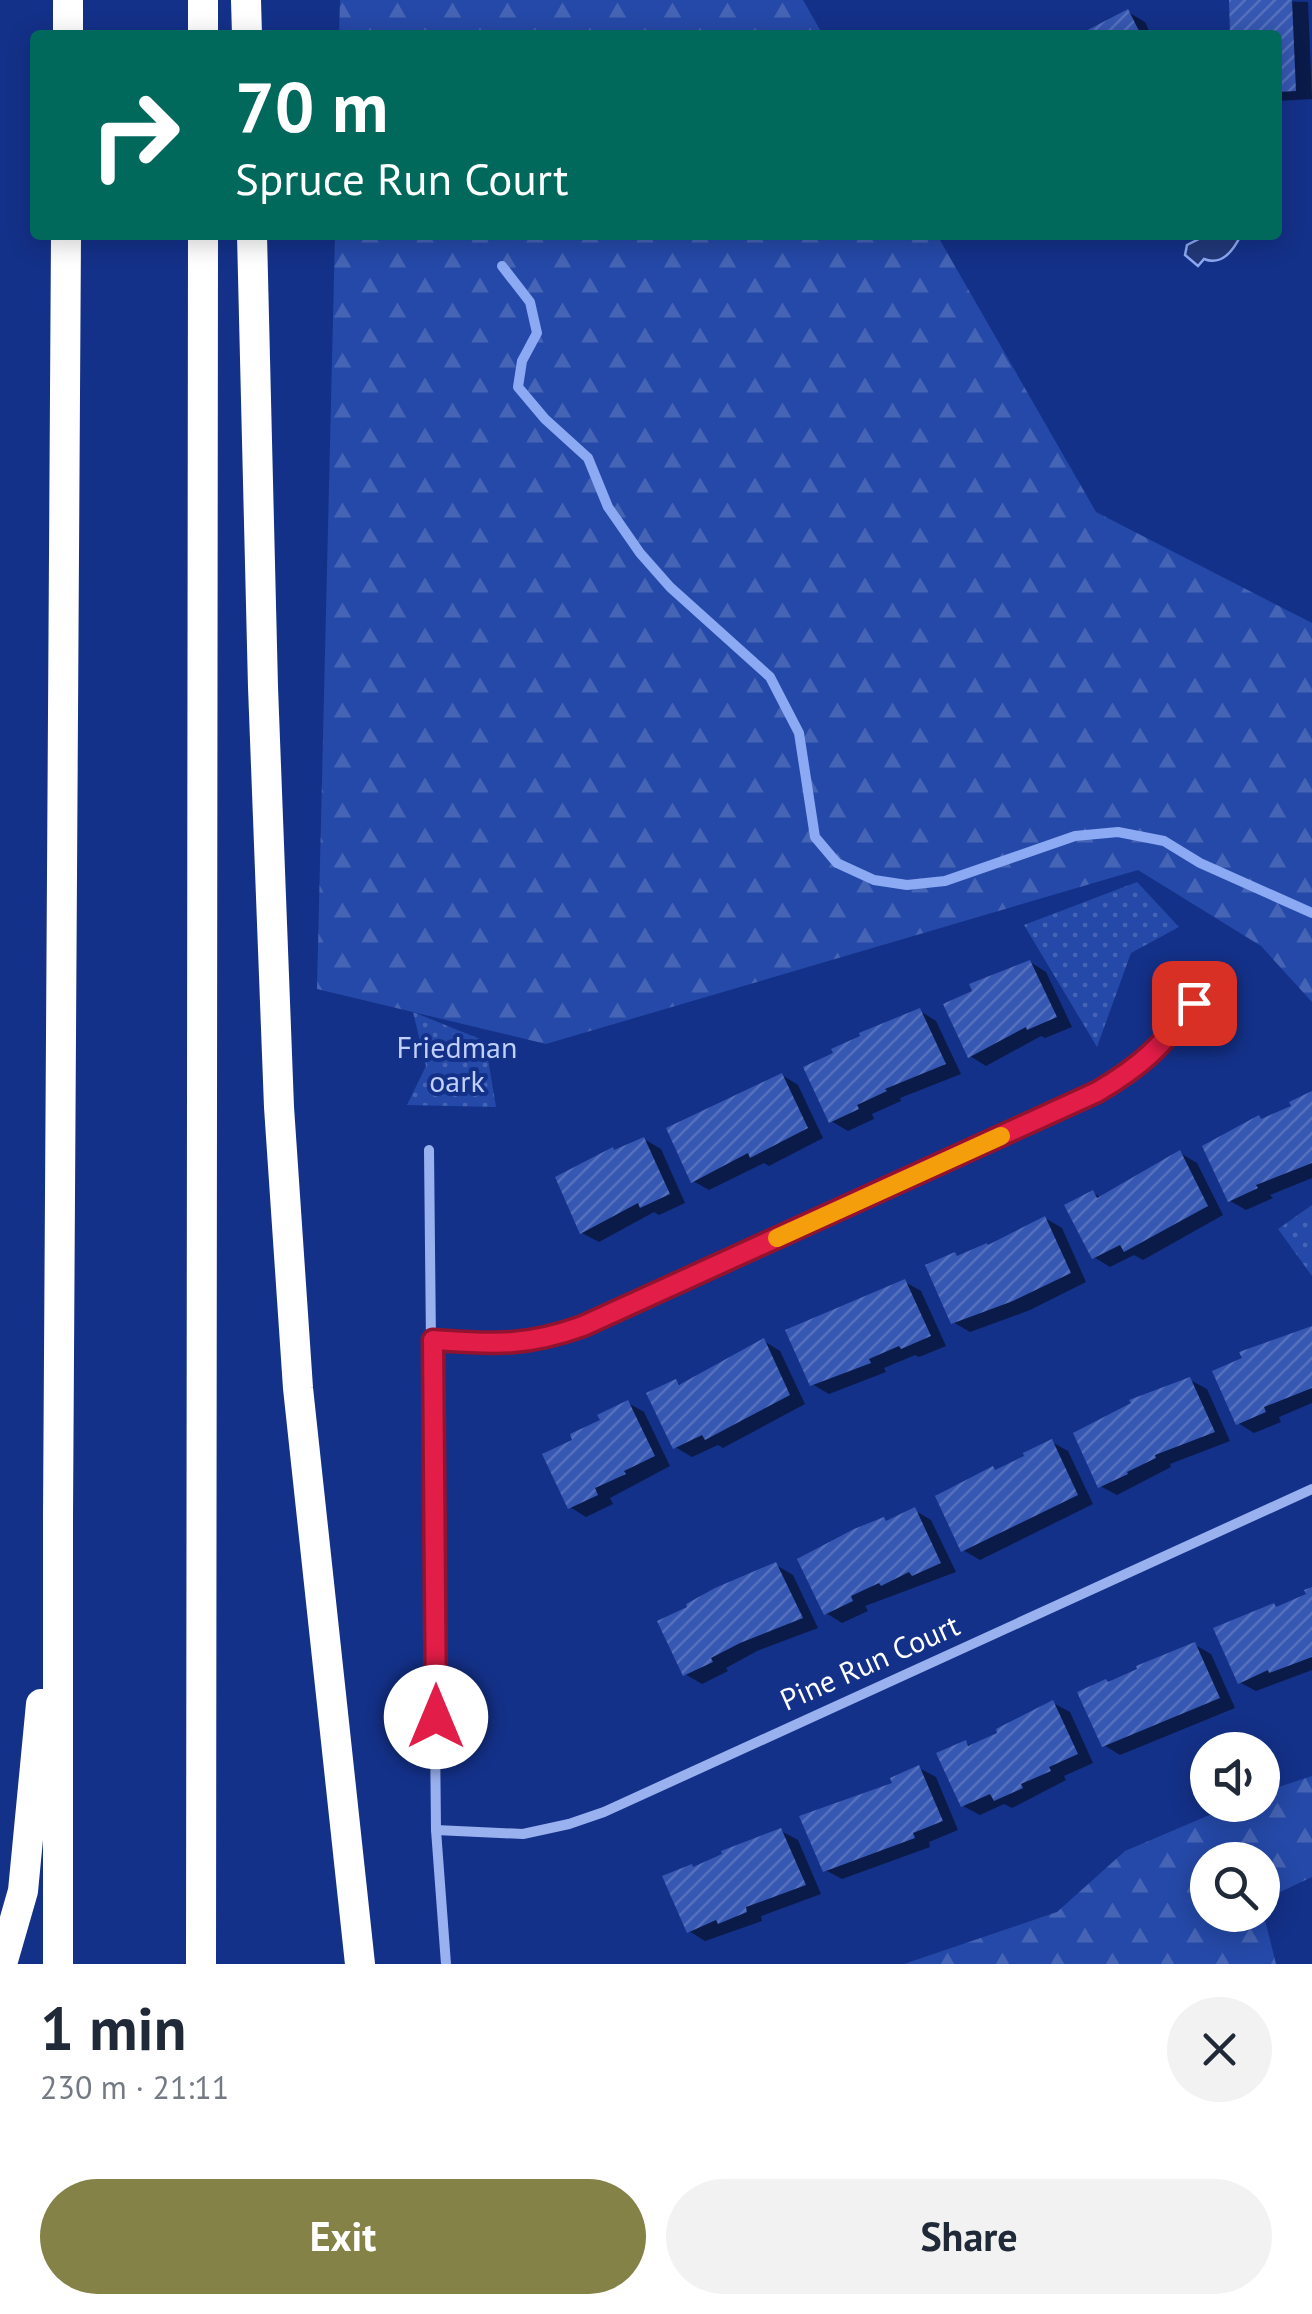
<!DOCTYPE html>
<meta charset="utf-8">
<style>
:root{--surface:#fff;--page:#f2f2f3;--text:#1f2937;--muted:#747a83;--accent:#848246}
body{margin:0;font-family:"PT Sans",sans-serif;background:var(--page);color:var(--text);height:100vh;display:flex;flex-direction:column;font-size:38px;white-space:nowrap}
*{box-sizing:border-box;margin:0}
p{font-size:32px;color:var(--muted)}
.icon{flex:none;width:55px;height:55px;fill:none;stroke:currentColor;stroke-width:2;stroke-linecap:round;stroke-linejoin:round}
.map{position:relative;height:1964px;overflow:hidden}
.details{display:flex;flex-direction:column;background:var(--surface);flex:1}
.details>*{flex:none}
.guide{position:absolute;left:30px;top:30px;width:1252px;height:210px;border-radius:10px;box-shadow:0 5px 25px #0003;background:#00695c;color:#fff;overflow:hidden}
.buttons{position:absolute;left:1190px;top:1732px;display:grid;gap:20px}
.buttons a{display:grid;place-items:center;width:90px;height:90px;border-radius:50%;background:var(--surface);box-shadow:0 5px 25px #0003;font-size:50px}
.pin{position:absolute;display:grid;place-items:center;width:85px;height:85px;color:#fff;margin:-42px;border-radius:20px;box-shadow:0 5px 15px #0006}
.me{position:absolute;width:110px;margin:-55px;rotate:0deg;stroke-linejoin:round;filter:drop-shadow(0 0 8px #0008)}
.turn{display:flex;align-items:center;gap:35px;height:210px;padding:0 40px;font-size:45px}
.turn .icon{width:130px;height:130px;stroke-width:2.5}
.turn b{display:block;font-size:70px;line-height:85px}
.round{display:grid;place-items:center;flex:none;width:105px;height:105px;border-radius:52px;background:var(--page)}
.summary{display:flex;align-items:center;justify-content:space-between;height:170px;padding:0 40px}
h1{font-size:60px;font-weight:600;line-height:75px}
.action{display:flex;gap:20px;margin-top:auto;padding:20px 40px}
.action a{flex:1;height:115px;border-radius:60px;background:var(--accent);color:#fff;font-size:40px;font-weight:600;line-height:115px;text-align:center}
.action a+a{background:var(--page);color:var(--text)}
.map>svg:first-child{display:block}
.grass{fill:url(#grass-dots)}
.forest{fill:url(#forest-firs)}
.water{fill:#22387a;stroke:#8ca9f3;stroke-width:2.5}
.shadow{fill:#0007}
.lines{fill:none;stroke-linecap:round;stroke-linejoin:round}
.stream{stroke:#8ca9f3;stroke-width:10}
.building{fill:url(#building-hatch)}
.minor{stroke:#9ab1f0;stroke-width:10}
.motorway{stroke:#fff;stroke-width:30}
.route-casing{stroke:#92132f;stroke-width:25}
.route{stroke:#e11d48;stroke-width:18}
.slow{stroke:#f59e0b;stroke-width:18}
.labels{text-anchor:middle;stroke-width:8;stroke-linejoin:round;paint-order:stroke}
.park-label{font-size:30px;fill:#c0d0fb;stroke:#143189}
.street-label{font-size:30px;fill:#fff;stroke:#143189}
</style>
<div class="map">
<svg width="1312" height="1964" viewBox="0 0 1312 1964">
<defs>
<pattern id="grass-dots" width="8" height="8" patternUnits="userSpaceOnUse" patternTransform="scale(2.5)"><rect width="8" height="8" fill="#2549a8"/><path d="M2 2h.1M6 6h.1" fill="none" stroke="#4664b5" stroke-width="1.8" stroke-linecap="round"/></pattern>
<pattern id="forest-firs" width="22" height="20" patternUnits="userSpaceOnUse" patternTransform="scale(2.5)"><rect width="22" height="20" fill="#2549a8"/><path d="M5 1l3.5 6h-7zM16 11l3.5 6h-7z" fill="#4664b5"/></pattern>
<pattern id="building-hatch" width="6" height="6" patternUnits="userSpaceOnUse" patternTransform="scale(2.5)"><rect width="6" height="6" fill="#3758b2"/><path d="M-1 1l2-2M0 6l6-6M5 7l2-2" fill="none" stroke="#5571be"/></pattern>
</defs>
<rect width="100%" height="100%" fill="#143189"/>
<g class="grass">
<path d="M1137,882L1179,927L1131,953L1097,1047L1024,925Z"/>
<path d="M413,1012L485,1041L496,1107L407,1105L426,1066Z"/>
<path d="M1312,1205V1276L1278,1229Z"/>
</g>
<g class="forest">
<path d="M340,0H803L823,35H339Z"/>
<path d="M335,235H937L1096,512L1312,623V1002L1261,946L1138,870L546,1044L317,989Z"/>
<path d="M1312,1776V1877L1263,1900L1262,1860H1208V1915H1262L1263,1912L1276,1964H904L1057,1912L1125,1851L1233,1805H1262L1263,1792Z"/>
</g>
<path class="water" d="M1207,235H1241C1233,251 1222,266 1204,259L1198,266L1185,255L1187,245Z"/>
<g class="shadow">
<path d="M1231,0L1308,2L1312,99L1278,101V35H1233Z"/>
<path d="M1128,12L1145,22L1151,35H1084Z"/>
<path d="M1030,962L1046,972L1072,1027L1045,1038L1041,1036L986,1066L970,1056Z"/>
<path d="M920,1011L936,1021L961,1074L900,1098L901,1101L872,1114L874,1119L848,1131L831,1121Z"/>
<path d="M782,1075L798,1085L823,1138L769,1166L764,1163L709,1190L693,1181Z"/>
<path d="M1312,1094V1178L1270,1195L1273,1198L1246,1210L1230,1201L1264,1121L1294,1107Z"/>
<path d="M644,1139L661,1149L685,1203L659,1215L654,1212L599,1242L582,1233Z"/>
<path d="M1180,1153L1197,1163L1223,1215L1143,1260L1134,1255L1110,1267L1094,1257L1093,1193L1102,1198Z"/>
<path d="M1045,1218L1062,1228L1086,1282L1030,1310L970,1332L953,1322L955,1255L960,1257L989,1247Z"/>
<path d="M905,1282L921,1291L946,1346L919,1357L915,1355L884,1368L886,1372L829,1394L812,1384Z"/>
<path d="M1312,1328V1403L1279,1417L1281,1422L1254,1433L1238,1423Z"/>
<path d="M764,1341L780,1351L805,1404L723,1448L718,1445L692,1457L675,1447L676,1382L683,1386Z"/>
<path d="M1190,1380L1207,1389L1230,1441L1170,1464L1171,1467L1117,1495L1100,1486Z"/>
<path d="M628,1403L644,1412L670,1466L610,1498L613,1504L586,1517L570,1507L604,1421Z"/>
<path d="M1052,1442L1068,1451L1093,1504L980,1560L963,1550L997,1471Z"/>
<path d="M914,1510L931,1520L956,1572L865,1606L868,1611L842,1623L826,1613L888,1522Z"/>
<path d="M776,1565L793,1575L818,1628L757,1651L726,1668L728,1671L702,1684L685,1674Z"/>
<path d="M1312,1591V1670L1256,1691L1239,1682L1279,1609Z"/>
<path d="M1195,1645L1211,1654L1235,1708L1120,1755L1104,1745L1110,1684Z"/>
<path d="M1053,1703L1070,1712L1093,1763L1064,1776L1066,1780L1012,1808L1004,1804L980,1815L963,1806L966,1743L972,1747Z"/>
<path d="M919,1768L936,1777L958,1830L929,1842L930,1847L842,1879L825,1870L895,1784Z"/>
<path d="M781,1831L798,1840L821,1894L761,1916L762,1921L705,1941L689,1931L695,1868Z"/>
</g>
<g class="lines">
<path class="stream" d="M502,266L530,302L537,333L522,361L518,387L545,419L588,458L608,507L640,553L670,587L770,677L799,733L815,837L837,863L874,880L907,885L945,881L1075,836L1118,832L1164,841L1200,863L1312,913"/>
</g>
<g class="building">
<path d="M1229,0H1292L1296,91L1278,92V35H1230Z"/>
<path d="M1128,9L1141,35H1078Z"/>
<path d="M1030,960L1057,1017L1027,1030L1026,1027L968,1058L943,1004L972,991L969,984Z"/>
<path d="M920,1008L946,1064L885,1089L887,1091L857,1105L859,1109L829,1123L803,1067L833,1053L831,1049L860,1036L859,1033Z"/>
<path d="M782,1073L808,1128L750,1158L748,1153L691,1183L666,1128Z"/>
<path d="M1312,1091V1163L1256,1185L1258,1188L1228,1202L1202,1146L1259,1115L1261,1119L1291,1106L1289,1102Z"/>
<path d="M644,1137L670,1194L640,1208L638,1203L580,1234L555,1177L613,1147L614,1150Z"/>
<path d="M1180,1150L1208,1206L1124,1252L1120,1245L1092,1259L1064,1205L1093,1190L1097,1198Z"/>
<path d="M1045,1216L1071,1273L1013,1301L951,1324L925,1265L955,1252L957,1256L987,1243L988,1245Z"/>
<path d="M905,1279L931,1336L901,1349L899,1346L869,1359L871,1363L810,1386L785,1330Z"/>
<path d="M1312,1326V1388L1264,1407L1266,1412L1236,1425L1212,1371L1242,1358L1239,1352Z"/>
<path d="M764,1338L790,1395L705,1440L702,1435L673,1449L646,1393L676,1379L679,1385Z"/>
<path d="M1190,1377L1215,1432L1155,1455L1156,1458L1127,1472L1128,1474L1098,1488L1073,1433L1131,1403L1129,1400Z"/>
<path d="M628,1400L655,1456L624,1471L626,1474L595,1488L598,1495L568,1509L542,1454L572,1440L570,1434L600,1420L597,1415Z"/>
<path d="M1052,1439L1078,1495L961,1552L935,1496L993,1466L995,1470L1024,1456L1023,1453Z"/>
<path d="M915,1507L941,1563L912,1576L909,1572L881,1586L879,1583L851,1596L853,1601L824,1615L797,1559L854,1529L884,1517L886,1521Z"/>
<path d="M776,1562L803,1618L740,1643L711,1658L713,1662L683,1676L657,1621L687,1607L686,1604L715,1588Z"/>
<path d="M1312,1587V1657L1269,1673L1268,1670L1238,1684L1213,1628L1274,1603L1276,1607L1306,1594L1304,1590Z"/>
<path d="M1195,1642L1220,1698L1102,1747L1077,1692L1106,1679L1108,1682L1137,1669L1136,1666Z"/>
<path d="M1053,1700L1078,1754L1049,1767L1051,1771L1021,1784L1023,1788L994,1801L990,1794L961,1807L936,1753L966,1740L968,1746L997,1733L996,1729Z"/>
<path d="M919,1765L943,1821L913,1833L915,1838L823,1872L799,1816L892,1783L890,1778Z"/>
<path d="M781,1828L806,1885L746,1907L747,1912L718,1924L716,1920L687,1933L662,1876L692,1864L693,1867L722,1854L721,1851Z"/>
</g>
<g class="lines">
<g class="minor">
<path d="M429,1150L436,1830L446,1964"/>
<path d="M433,1340C495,1345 523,1347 583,1326L1097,1092C1144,1064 1162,1047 1194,1003"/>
<path d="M436,1830L523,1834L569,1824L604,1812L1312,1489"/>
</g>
<g class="motorway">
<path d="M246,0L247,35"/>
<path d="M68,35V0"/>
<path d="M203,35V0"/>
<path d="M252,235L263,687L279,1107L298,1388L360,1964"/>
<path d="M2,1964L23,1891L41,1704"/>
<path d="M58,1964V1516L66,235"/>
<path d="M201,1964L203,235"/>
</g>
</g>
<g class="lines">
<defs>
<path id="route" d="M436,1717L433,1340C493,1344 525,1347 583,1326L1097,1092C1143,1065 1162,1046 1194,1003"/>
</defs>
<use href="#route" class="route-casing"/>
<use href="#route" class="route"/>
<path class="slow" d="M777,1238L1001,1136"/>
</g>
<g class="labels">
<g class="park-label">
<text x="457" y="1058">Friedman<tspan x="457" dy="34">oark</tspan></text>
</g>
<g class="street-label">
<text transform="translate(870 1663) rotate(-24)" y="10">Pine Run Court</text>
</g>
</g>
</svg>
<div class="buttons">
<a><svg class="icon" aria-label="sound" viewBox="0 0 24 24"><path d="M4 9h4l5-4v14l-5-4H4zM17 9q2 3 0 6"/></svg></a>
<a><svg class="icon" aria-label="search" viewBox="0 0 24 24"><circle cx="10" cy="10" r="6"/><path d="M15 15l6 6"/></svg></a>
</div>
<div class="pin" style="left:1194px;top:1003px;background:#d93025"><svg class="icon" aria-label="arrive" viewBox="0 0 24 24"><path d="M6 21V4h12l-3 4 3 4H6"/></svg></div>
<svg class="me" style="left:436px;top:1717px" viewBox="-20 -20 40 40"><circle r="19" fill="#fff"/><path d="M0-13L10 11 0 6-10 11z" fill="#e11d48"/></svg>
<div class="guide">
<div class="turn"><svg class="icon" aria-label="right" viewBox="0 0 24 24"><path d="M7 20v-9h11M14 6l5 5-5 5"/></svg><div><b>70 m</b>Spruce Run Court</div></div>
</div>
</div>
<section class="details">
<div class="summary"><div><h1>1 min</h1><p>230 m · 21:11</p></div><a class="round"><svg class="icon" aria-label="close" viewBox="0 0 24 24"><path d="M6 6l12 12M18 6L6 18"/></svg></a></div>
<div class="action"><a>Exit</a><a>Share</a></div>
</section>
